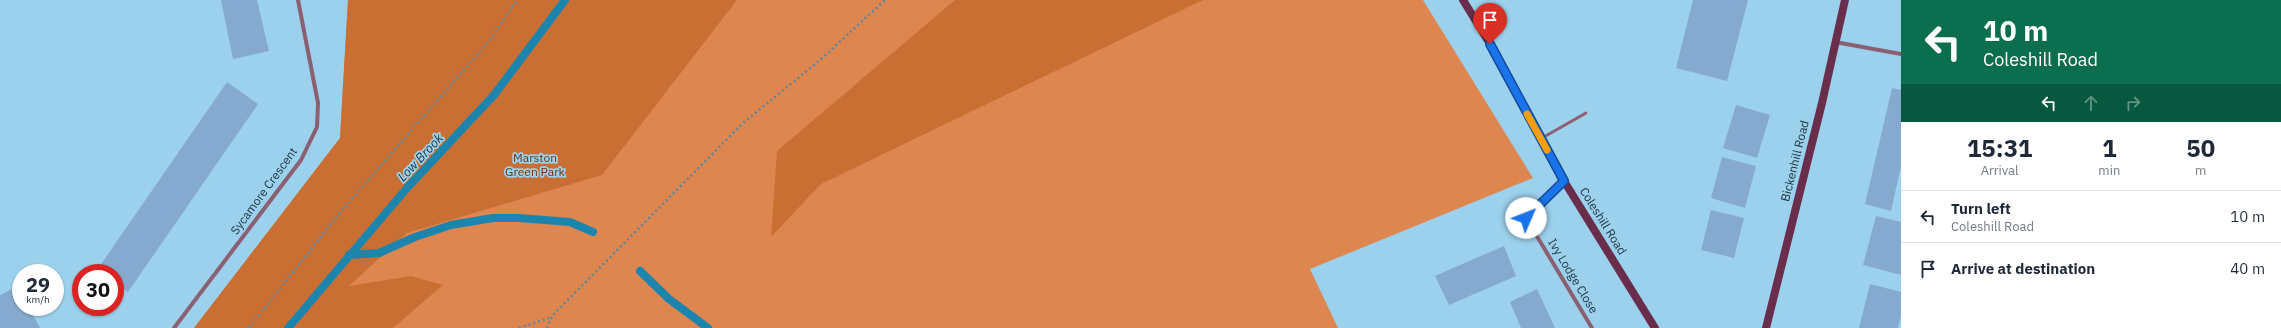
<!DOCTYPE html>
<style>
:root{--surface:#fff;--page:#f2f2f3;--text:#1f2937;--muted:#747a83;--line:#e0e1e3}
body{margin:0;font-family:"IBM Plex Sans",sans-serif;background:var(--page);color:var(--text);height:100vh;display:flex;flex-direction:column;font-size:15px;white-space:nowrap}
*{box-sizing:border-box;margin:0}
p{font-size:13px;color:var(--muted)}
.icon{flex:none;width:22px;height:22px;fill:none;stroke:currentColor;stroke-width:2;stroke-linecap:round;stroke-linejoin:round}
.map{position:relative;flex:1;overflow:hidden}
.details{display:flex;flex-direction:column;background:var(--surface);width:380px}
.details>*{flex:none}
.top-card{background:#0b6e4f;color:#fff;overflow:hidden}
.speed{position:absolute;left:12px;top:264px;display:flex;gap:8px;font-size:20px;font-weight:700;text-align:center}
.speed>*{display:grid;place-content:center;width:52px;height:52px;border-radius:50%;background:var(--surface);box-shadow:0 1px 3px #0004;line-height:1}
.speed small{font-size:10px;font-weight:400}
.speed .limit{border:6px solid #d22;background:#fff;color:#111}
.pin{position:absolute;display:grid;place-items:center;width:34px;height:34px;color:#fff;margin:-41px -17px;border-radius:50% 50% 50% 0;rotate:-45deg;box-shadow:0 0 4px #0007}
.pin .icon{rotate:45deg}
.me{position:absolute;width:44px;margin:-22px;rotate:46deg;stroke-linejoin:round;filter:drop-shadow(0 0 3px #0008)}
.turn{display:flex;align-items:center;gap:14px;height:84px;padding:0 16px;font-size:18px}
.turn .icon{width:52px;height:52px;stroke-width:2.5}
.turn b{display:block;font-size:28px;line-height:34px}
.lanes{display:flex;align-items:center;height:38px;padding:0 16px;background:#0003;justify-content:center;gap:20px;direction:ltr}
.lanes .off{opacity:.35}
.eta{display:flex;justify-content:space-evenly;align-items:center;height:68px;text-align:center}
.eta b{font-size:24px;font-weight:700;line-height:28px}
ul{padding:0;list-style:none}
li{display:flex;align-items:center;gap:12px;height:52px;padding:0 16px;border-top:1px solid var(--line)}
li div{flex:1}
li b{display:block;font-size:15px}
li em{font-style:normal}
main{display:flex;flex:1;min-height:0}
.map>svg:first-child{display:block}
.green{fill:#de8650}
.forest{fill:#ca6f34}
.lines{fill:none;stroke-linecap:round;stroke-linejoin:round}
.stream{stroke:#1b85ae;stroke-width:8}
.building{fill:#86aacf}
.path{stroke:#60879a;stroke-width:2.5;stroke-dasharray:2 3;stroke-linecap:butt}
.lane{stroke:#8b6073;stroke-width:3}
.street{stroke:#8b6073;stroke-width:4}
.secondary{stroke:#692e4c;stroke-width:8}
.route-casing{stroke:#114b97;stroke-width:10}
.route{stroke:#1a73e8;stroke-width:7}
.slow{stroke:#f59e0b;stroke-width:7}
.labels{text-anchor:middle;stroke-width:3.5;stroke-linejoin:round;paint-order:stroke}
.park-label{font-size:12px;fill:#6d3204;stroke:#9bd1ec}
.street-label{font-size:12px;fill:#203641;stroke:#9bd1ec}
.water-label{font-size:13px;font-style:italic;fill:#1f343f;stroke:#9bd1ec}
</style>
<main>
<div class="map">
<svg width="1901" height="328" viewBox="0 0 1901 328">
<rect width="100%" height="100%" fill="#9bd1ec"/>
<path class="green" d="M348,0H1423L1533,178L1310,269L1338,328H194L340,138Z"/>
<g class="forest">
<path d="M348,0H737L602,175L407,233L349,286L411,276L443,285L393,328H194L340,138Z"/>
<path d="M955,0H1203L821,184L771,237L777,151Z"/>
</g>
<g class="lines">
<g class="stream">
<path d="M349,255L379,253L415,237L451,225L493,218H519L570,222L593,232"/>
<path d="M640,271L669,299L708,328"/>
<path d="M288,328L407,188L494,95L565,0"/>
</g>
</g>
<g class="building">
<path d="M221,0H257L269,51L233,59Z"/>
<path d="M1693,0H1748L1727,81L1676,68Z"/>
<path d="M227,82L258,104L128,292L115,282V273H101L97,270Z"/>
<path d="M1892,88L1901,90V166L1891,211L1865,204Z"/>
<path d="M1736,105L1770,115L1757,158L1723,148Z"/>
<path d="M1722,157L1756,166L1745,208L1711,198Z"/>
<path d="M1711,210L1744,218L1734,258L1701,250Z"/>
<path d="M1876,216L1901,222V275L1863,265Z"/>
<path d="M1504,246L1516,276L1449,305L1435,276Z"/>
<path d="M1870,284L1901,292V315L1898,328H1859Z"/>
<path d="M18,286L21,292V307H29L40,328H0V295Z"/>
<path d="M1537,289L1555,328H1521L1510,302Z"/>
</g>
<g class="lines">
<g class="path">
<path d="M249,328L338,215L490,40L517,0"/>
<path d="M519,328L552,317"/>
<path d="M547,328L552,316L743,123L819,61L885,0"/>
</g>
<path class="lane" d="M1542,138L1586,113"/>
<g class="street">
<path d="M1835,42L1901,54"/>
<path d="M1564,181L1526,218L1592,328"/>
<path d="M174,328L301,160L317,127L318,103L298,0"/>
</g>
<g class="secondary">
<path d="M1463,0L1490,44L1564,181L1655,328"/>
<path d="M1766,328L1822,103L1845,0"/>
</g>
</g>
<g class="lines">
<defs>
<path id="route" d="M1490,44L1564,181L1526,218"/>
</defs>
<use href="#route" class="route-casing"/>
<use href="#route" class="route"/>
<path class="slow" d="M1527,114L1547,150"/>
</g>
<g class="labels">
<g class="park-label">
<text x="535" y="162">Marston<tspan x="535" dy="14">Green Park</tspan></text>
</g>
<g class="street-label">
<text transform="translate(1795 161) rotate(-76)" y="4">Bickenhill Road</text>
<text transform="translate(264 191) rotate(-54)" y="4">Sycamore Crescent</text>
<text transform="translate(1603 221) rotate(58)" y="4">Coleshill Road</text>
<text transform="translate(1573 276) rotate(59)" y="4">Ivy Lodge Close</text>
</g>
<g class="water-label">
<text transform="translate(420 157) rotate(-47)" y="5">Low Brook</text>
</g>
</g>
</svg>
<div class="speed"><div>29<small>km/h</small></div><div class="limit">30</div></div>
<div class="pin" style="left:1490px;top:44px;background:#d93025"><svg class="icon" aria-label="arrive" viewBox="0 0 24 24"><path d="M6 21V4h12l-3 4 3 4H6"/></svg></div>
<svg class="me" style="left:1526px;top:218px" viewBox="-20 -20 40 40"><circle r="19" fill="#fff"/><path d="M0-13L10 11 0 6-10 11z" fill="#1a73e8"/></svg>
</div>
<section class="details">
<div class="top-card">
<div class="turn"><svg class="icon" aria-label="left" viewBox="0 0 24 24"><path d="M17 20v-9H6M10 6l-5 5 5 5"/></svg><div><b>10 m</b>Coleshill Road</div></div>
<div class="lanes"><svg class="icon" aria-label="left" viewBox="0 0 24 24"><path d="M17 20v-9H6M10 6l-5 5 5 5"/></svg><svg class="icon off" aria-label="ahead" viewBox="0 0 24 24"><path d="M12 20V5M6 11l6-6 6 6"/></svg><svg class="icon off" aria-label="right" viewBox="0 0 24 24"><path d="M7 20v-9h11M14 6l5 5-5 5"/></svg></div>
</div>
<div class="eta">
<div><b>15:31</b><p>Arrival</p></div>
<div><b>1</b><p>min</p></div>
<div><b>50</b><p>m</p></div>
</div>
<ul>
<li><svg class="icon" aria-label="left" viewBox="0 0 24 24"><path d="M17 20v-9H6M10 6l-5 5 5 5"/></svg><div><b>Turn left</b><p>Coleshill Road</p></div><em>10 m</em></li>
<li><svg class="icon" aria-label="arrive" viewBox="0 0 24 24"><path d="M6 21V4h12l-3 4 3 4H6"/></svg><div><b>Arrive at destination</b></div><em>40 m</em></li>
</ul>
</section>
</main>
